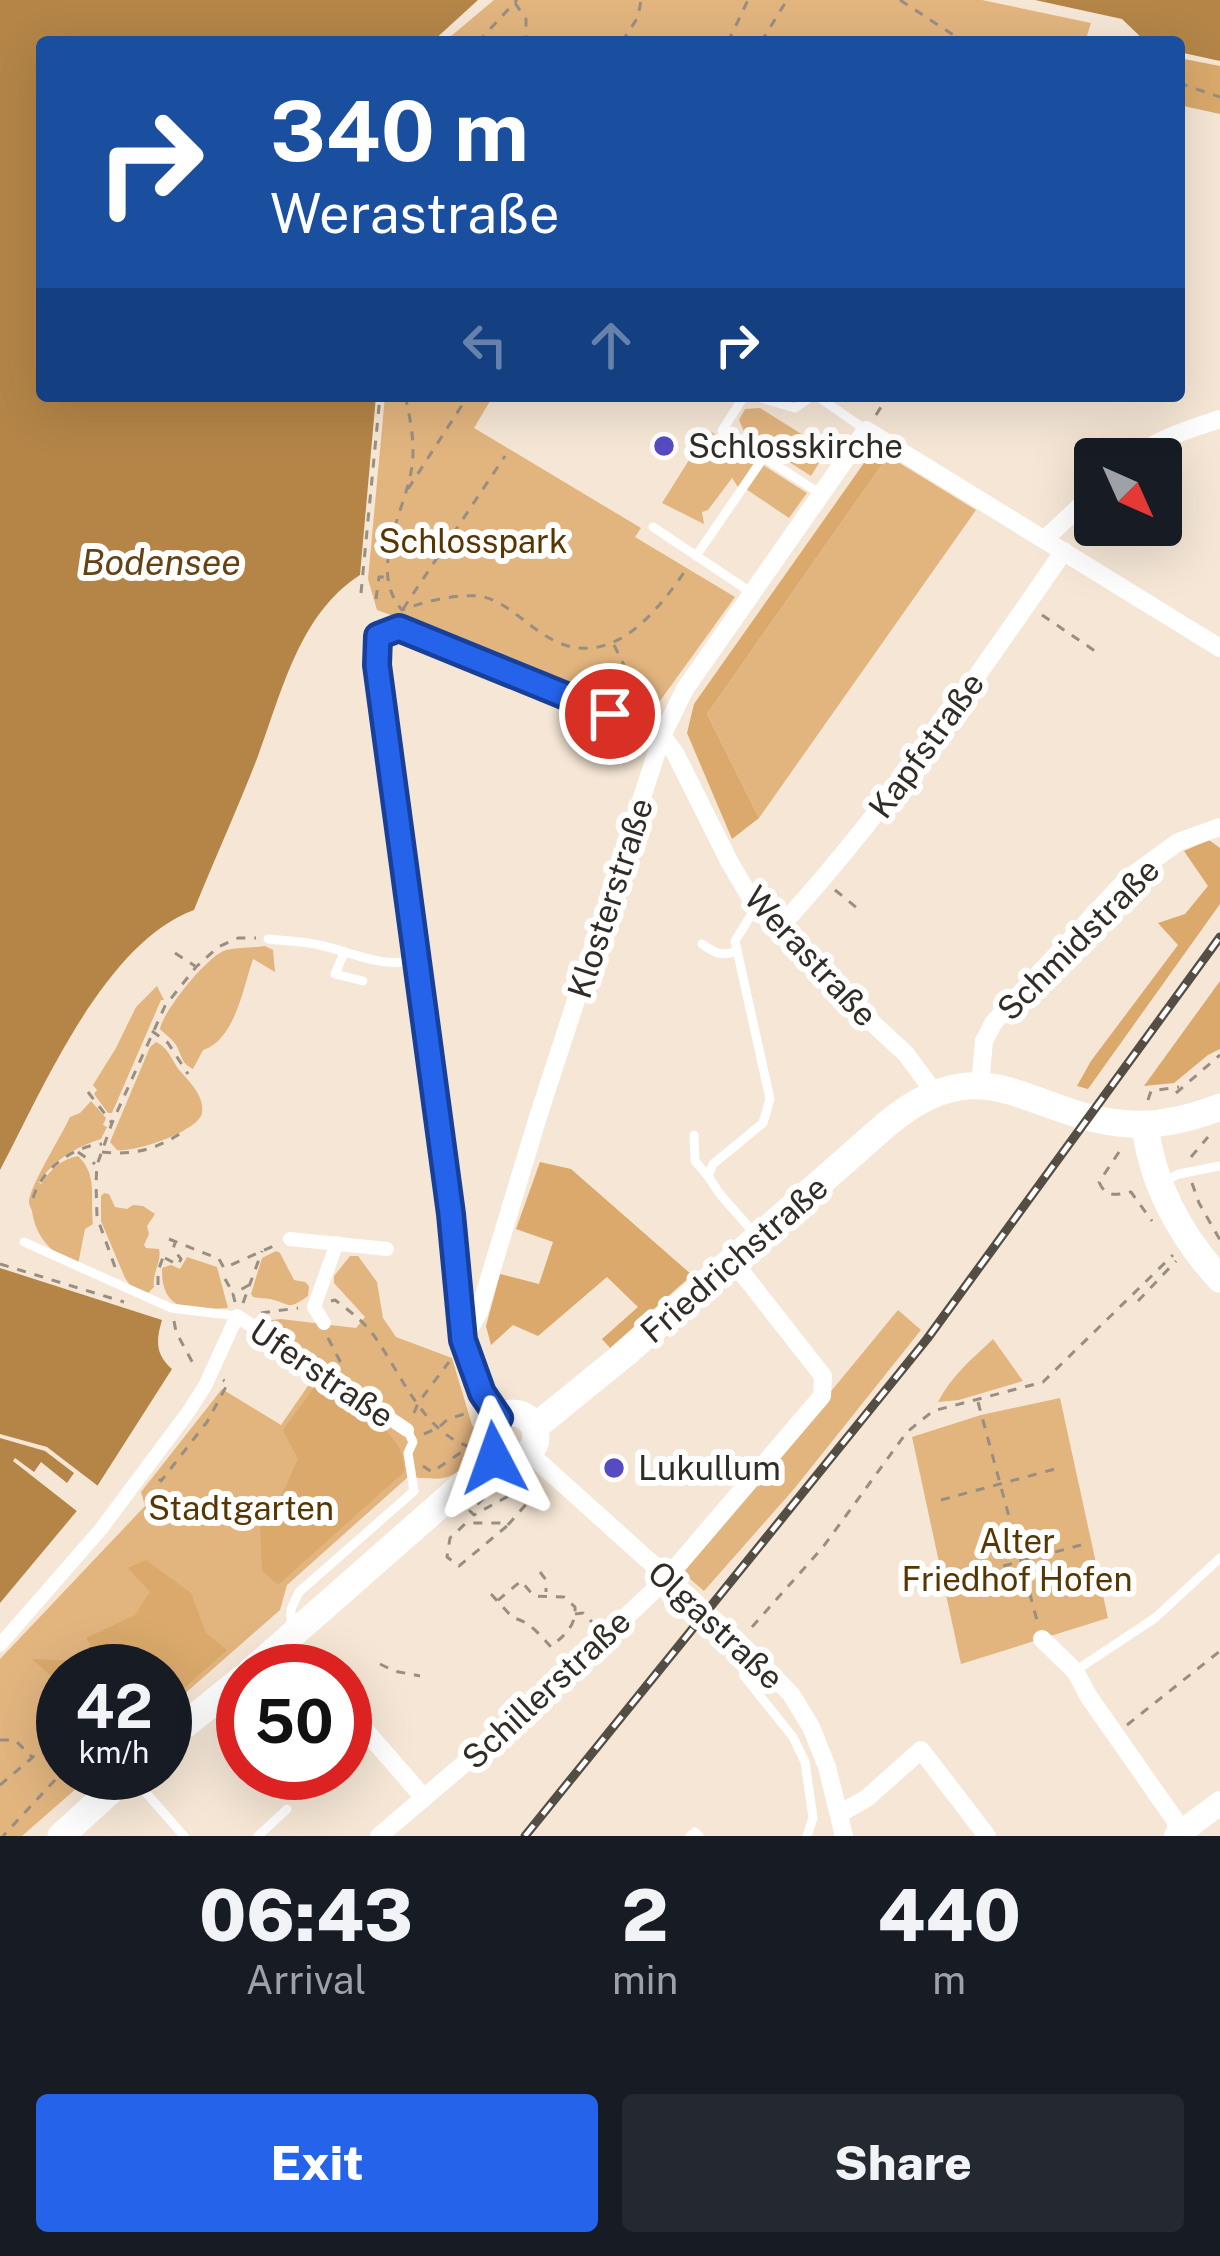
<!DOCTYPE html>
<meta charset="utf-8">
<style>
:root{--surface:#171b24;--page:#242831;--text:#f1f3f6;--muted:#9ea1a6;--accent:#2563eb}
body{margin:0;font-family:"Public Sans",sans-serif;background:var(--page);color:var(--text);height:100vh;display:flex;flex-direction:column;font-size:45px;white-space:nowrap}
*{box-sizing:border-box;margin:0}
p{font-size:39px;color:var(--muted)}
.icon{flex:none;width:66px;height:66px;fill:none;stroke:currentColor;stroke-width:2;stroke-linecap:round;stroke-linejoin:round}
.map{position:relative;height:1836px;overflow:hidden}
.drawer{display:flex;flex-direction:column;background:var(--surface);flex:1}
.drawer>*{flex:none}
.banner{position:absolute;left:36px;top:36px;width:1149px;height:366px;border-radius:12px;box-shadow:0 12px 48px #0002;background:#1a4fa0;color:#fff;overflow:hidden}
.needle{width:78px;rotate:135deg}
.buttons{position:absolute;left:1074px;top:438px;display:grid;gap:24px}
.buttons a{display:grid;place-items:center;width:108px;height:108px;border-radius:12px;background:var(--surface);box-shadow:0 12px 48px #0002;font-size:60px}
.speed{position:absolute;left:36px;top:1644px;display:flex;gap:24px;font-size:60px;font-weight:700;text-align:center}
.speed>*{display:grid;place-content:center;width:156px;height:156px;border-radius:50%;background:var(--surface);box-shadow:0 12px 48px #0002;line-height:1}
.speed small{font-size:30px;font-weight:400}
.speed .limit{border:18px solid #d22;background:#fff;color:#111}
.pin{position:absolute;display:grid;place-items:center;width:102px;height:102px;color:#fff;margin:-51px;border:6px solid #fff;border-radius:50%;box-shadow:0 3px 12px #0007}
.me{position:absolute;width:132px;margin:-66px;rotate:356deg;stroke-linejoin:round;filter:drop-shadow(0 0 9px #0008)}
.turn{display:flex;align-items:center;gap:42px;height:252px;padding:0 36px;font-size:54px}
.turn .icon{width:156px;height:156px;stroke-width:2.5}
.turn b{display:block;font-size:84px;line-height:102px}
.lanes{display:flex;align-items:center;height:114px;padding:0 36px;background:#0003;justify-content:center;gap:60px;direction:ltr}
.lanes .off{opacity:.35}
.eta{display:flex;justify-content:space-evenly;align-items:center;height:204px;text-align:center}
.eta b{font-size:72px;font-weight:800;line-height:84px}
.primary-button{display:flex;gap:24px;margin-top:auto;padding:24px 36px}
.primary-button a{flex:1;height:138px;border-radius:12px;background:var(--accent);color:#fff;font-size:48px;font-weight:800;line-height:138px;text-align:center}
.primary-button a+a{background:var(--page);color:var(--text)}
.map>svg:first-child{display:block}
.green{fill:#e2b57f}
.forest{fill:#daa96b}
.water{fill:#b48547}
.pier{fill:#f5e6d5}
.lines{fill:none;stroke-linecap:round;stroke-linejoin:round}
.path{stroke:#988e82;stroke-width:3;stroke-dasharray:9 9;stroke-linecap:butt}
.service{stroke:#fff;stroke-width:9}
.pedestrian{stroke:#fff;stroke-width:14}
.minor{stroke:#fff;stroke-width:18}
.tertiary{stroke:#fff;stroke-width:24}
.secondary{stroke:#fff;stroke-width:27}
.rail-casing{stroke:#534d44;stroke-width:9}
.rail{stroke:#fff;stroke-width:4.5;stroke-dasharray:14;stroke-linecap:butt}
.route-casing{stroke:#184099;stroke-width:30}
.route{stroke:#2563eb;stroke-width:21}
.poi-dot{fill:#564bc3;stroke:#fff;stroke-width:4.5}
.labels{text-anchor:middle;stroke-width:12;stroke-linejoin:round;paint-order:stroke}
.poi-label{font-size:33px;fill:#312c25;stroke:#fff;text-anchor:start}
.park-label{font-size:33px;fill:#573602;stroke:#fff}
.street-label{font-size:33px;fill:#312c25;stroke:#fff}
.water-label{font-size:36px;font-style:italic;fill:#644213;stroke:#fff}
</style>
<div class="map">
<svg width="1220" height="1836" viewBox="0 0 1220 1836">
<rect width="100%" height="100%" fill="#f5e6d5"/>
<g class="green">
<path d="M494,0H982L1091,23L1085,42H444Z"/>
<path d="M385,396H493L474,428L641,528L635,537L735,597L652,712L377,610L368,579Z"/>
<path d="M760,408L827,450L811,476L745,434L739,420L745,409Z"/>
<path d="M708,430L756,460L738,487L732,478L708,510L702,512L704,524L662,503Z"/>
<path d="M888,456L976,510L759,818L707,714Z"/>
<path d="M763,465L807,493L789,518L746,489Z"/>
<path d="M265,946L273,950L275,972L253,959C243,988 235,1040 203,1050L193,1069C181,1063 182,1056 176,1045C172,1039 165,1034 160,1029C163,1011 208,955 226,950C238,947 253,948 265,946Z"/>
<path d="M157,986L164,1000H161L112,1113H108L94,1094L97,1090L93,1085L116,1048L136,1007Z"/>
<path d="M156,1042C170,1049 171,1060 180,1071C190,1082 205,1097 202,1113C199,1131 134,1153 117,1150L110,1142L150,1047Z"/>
<path d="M91,1101L106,1118L103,1125L107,1127L101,1139C76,1147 54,1160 39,1182L41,1184C50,1170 61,1159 78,1156C98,1175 90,1197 93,1224L85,1229L78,1264C52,1255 36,1238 32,1211C31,1208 29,1205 29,1202C29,1187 62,1135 70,1117L80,1113Z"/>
<path d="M104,1193L109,1194L115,1207L127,1209L133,1205L143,1206L155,1214L147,1226L149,1234L144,1245L146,1248L159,1249C162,1263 152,1272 154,1287L148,1293L130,1285L125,1278L101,1221V1196Z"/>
<path d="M276,1251L280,1253L294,1280L305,1282L309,1286L308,1296C287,1311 291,1304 270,1299C265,1298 259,1298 253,1297L251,1294L262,1258Z"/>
<path d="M350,1256H358L377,1282L383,1318L396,1337L452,1358L472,1425L481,1434L480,1454C447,1482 449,1480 408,1477L287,1585L280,1610L165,1711V1671H63V1773H94L22,1836H0V1659L145,1506L141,1492L222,1389L281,1425L321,1367L264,1325L272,1320L281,1319L356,1328L365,1317L334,1283V1276Z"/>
<path d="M187,1257L217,1267L228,1308C191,1310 161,1313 162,1268L171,1265L180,1269Z"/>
<path d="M898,1310L921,1330L794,1489L704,1591L682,1572Z"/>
<path d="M993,1339L1023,1381L959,1400L938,1402C951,1376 972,1359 993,1339Z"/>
<path d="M1060,1398L1108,1618L961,1664L912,1437L981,1415Z"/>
</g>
<g class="forest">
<path d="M1179,58L1220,66V114L1179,105Z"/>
<path d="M876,446L888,456L707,714L759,818L732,839L687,733L694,704Z"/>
<path d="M1209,840L1220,848V904L1088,1089L1077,1086L1091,1061L1178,945L1158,923L1185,914L1208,886L1184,851Z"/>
<path d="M1220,981V1049L1208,1055L1174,1083L1144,1086Z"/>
<path d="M540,1162L571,1169L692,1275L610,1348L602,1339L638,1307L607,1277L538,1336L513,1325L491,1345L486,1326L500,1274L539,1284L553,1242L516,1229Z"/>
<path d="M318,1382C347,1401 409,1432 404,1472L278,1585L262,1571L260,1524L277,1505L298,1459L283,1430Z"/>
<path d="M146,1560L191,1593L206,1633L227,1650L165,1705V1671H63V1687L32,1659L81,1661L95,1652L86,1638L135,1615L150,1592L128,1568Z"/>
</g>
<g class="water">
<path d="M0,0H478L432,42H42V396H376L360,575C299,614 282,692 258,756C238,808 215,858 194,910C104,943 43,1089 0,1170Z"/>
<path d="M1035,0H1220V61L1179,52V42H1146L1122,19Z"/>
<path d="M0,1268L162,1320C156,1340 155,1354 172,1369L96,1488L0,1603Z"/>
</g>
<path class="pier" d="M0,1434L47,1447L98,1486L78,1512L13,1461L15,1458L34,1472L41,1462L67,1483L74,1473L45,1451L0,1438Z"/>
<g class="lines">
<g class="path">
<path d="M900,0L964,42"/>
<path d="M515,3L526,19V42"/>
<path d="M478,42L517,0"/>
<path d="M622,42L638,17L641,0"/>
<path d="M728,42L748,0"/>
<path d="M761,42L787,0"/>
<path d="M1179,83L1220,97"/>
<path d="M405,396C411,421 416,447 411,472C403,515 368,571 402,610C422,602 462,592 484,597C510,604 530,629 555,641C613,669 658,611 687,568"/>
<path d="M876,415L888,396"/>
<path d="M408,489L468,396"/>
<path d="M361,593L380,396"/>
<path d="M376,599L379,577H387"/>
<path d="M403,609L505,456"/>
<path d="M1042,615L1095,651"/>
<path d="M614,645L647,711"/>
<path d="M835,890L857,908"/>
<path d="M175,953L195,966"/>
<path d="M152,1031L168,1043L188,1074"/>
<path d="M88,1092L112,1123"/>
<path d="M1176,1093L1220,1055"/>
<path d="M1148,1100L1151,1091L1179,1087"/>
<path d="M78,1152L95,1164"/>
<path d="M102,1152C133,1156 158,1149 184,1131"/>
<path d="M1119,1152L1099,1182C1106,1198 1115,1195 1131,1192L1152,1221"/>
<path d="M1191,1157L1208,1137"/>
<path d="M1192,1183L1199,1203L1220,1240"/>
<path d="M33,1198C41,1170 73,1146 102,1144"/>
<path d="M169,1239L219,1259L224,1268L278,1244"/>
<path d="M165,1258L178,1265L181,1259L173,1249L175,1243"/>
<path d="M0,1264L124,1302"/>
<path d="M115,1267L97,1217L96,1183L97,1165L112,1123L165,1006L196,967L218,947L238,938H256"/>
<path d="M225,1279L233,1293"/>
<path d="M158,1285V1271L165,1252"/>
<path d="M331,1301L335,1300C351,1312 366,1323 377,1340C403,1378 424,1432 470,1447"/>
<path d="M1138,1301L1176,1261"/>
<path d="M235,1302L233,1294L249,1285"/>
<path d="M243,1303L262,1251"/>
<path d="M261,1313L298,1308"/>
<path d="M174,1321L176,1332L195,1367"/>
<path d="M328,1338L343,1367"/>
<path d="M978,1402L1038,1624"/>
<path d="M414,1413L418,1403L449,1362"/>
<path d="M424,1434L438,1428L448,1419L471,1412"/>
<path d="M423,1466L432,1472L469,1447"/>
<path d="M159,1479L161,1481L207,1422L228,1383L223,1380"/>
<path d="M497,1486L470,1511L474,1515L512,1494L531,1479"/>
<path d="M499,1486L504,1492L526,1473"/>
<path d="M941,1500L1055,1469"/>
<path d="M507,1526L459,1566L447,1557L450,1538L466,1523H503L507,1526L542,1486"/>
<path d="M540,1572L546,1580V1592"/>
<path d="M951,1580L1081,1545"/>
<path d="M491,1594L513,1618C528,1620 541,1636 551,1647C565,1634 576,1627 575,1607L564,1597L534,1596L521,1581L497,1601"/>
<path d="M575,1614L583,1613L595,1625"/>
<path d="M752,1627L823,1547L907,1432L933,1411L1043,1382L1173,1255"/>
<path d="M380,1664L394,1671L420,1676"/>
<path d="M1127,1725L1220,1651"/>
<path d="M0,1740H15L32,1757"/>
<path d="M0,1785L39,1752C56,1754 61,1766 55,1780L3,1836"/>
</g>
<g class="service">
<path d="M744,396L722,431L821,494"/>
<path d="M754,396L795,408L812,396"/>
<path d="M817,396L866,430"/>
<path d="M653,527L752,593"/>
<path d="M696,556L764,457"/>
<path d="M268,939C285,941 302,941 319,945C353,952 381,969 417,960"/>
<path d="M702,944C715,953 721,957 737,951"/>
<path d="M344,953L335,974L363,981"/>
<path d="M694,1135L695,1161L708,1176"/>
<path d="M1164,1181L1179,1174L1220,1166"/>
<path d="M754,1233L719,1193L708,1176L713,1164L763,1123L770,1099L735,941L756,907"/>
<path d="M24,1242L171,1308L237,1316"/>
<path d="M407,1430L413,1442L408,1453L414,1491"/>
<path d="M291,1629V1609L299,1592L414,1491"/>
<path d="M739,1648L744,1676L793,1737L805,1762L813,1818L807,1836"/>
<path d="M1075,1671L1155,1618L1220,1558"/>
<path d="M133,1778L184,1836"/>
<path d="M258,1836L287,1809"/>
<path d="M690,1836L695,1832L699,1836"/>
</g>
<g class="pedestrian">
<path d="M290,1239L387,1249"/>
<path d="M324,1323L314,1307L337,1243"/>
<path d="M0,1645L101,1529L189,1411L205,1386L237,1316L407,1430"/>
</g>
<g class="minor">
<path d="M1133,459C1158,438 1190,429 1220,419"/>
<path d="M1046,538L1095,492"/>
<path d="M777,930C885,813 973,682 1064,551"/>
<path d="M980,1086L984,1041L994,1022L1126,880L1178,842L1220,827"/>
<path d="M463,1340L479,1312L538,1117L662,736L685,689L866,430L1220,648"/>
<path d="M499,1418L482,1393L463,1340L448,1189L377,665L378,636L399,628L662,736L675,753L730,863L756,907L807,962L906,1054L934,1092"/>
<path d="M529,1453L738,1641L791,1694L811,1727L827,1767L844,1836"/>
<path d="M1042,1639L1075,1671L1089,1697L1175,1820L1179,1836"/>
<path d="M286,1640L314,1671"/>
<path d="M345,1707L424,1798"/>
<path d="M839,1814L867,1798L921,1750L987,1836"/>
<path d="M379,1836L532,1706L666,1579L822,1396L823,1376L732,1260"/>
</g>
<path class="tertiary" d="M1176,1836L1220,1803"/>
<g class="secondary">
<path d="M1145,1124C1151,1182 1181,1237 1220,1279"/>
<circle cx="513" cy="1436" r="23"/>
<path d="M535,1427L626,1353L887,1124C987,1041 1029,1118 1130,1124C1161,1126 1191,1118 1220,1107"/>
<path d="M251,1671L498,1454"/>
<path d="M165,1741L243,1678"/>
<path d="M61,1836L130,1773"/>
</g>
<defs>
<path id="rail" d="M525,1836L927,1339L1220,937"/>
</defs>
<use href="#rail" class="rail-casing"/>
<use href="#rail" class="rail"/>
</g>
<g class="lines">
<defs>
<path id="route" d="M494,1458L498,1454L493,1448L490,1432L499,1418L482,1393L463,1340L451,1214L377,665L378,636L399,628L610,714"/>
</defs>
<use href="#route" class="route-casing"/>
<use href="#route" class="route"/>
</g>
<g class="poi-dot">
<circle cx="664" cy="446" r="12"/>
<circle cx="614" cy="1468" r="12"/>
</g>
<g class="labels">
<g class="poi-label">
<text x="688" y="458">Schlosskirche</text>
<text x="638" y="1480">Lukullum</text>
</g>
<g class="park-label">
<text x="473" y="553">Schlosspark</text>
<text x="241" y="1520">Stadtgarten</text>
<text x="1017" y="1553">Alter<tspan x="1017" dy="38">Friedhof Hofen</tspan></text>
</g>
<g class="street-label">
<text transform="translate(926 745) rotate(-54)" y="12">Kapfstraße</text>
<text transform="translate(610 898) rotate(-72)" y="12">Klosterstraße</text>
<text transform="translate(1078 939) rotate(-45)" y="12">Schmidstraße</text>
<text transform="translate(811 956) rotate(47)" y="12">Werastraße</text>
<text transform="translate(734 1259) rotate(-41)" y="12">Friedrichstraße</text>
<text transform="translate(322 1373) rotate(34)" y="12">Uferstraße</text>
<text transform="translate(716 1625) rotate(43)" y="12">Olgastraße</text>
<text transform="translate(546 1689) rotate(-43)" y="12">Schillerstraße</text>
</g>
<g class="water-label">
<text x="161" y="575">Bodensee</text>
</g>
</g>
</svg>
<div class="buttons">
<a><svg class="needle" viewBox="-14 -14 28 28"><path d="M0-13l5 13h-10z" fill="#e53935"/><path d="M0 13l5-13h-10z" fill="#9ea1a6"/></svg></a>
</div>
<div class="speed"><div>42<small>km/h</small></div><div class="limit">50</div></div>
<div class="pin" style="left:610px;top:714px;background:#d93025"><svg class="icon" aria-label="arrive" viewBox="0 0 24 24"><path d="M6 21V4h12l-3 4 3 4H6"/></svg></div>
<svg class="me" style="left:494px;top:1458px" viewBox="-20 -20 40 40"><path d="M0-17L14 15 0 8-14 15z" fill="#2563eb" stroke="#fff" stroke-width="4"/></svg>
<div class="banner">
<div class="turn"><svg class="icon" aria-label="right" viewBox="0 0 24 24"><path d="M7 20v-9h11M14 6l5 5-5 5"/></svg><div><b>340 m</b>Werastraße</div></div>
<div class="lanes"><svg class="icon off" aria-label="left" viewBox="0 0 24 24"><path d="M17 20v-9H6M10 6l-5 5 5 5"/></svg><svg class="icon off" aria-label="ahead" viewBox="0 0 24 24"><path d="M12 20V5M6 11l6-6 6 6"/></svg><svg class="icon" aria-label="right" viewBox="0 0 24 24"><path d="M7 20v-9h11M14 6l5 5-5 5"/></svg></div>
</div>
</div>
<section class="drawer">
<div class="eta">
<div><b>06:43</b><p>Arrival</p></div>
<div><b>2</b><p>min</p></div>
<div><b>440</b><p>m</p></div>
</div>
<div class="primary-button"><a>Exit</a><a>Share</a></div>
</section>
